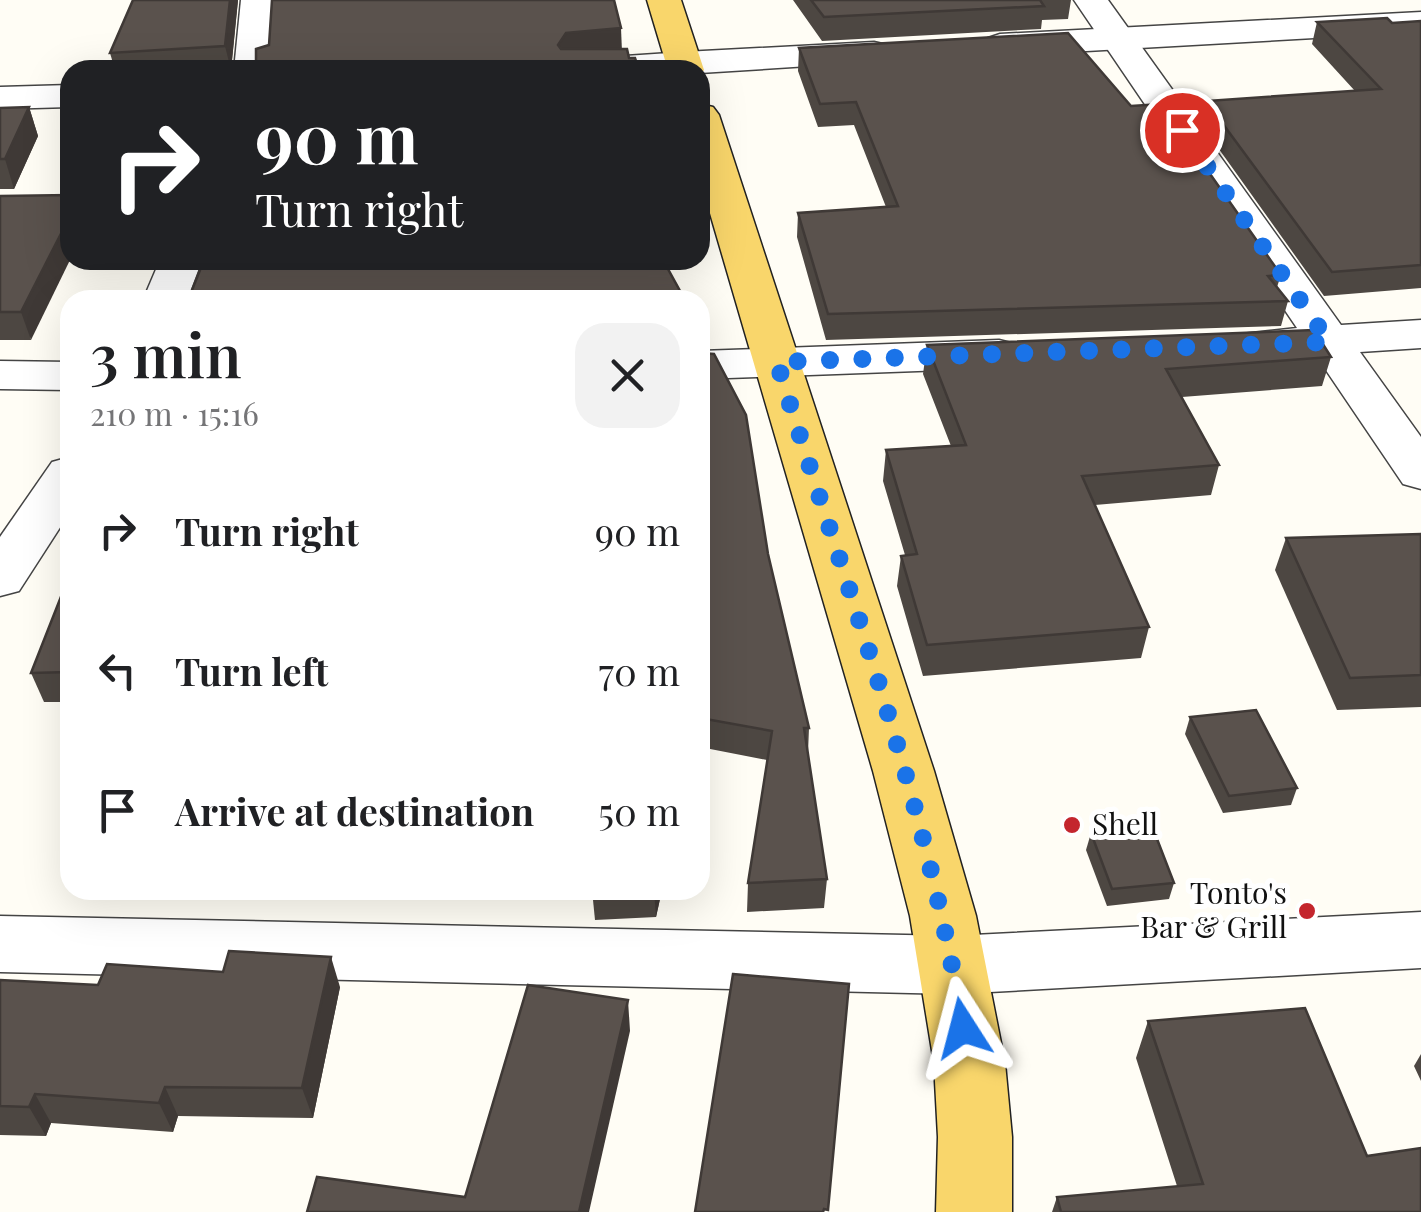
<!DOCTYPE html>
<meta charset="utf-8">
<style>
:root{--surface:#fff;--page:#f2f2f2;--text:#202124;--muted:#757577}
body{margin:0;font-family:"Playfair Display",serif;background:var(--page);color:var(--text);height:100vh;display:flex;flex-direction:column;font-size:38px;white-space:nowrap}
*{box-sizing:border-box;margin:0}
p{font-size:32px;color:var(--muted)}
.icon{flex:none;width:55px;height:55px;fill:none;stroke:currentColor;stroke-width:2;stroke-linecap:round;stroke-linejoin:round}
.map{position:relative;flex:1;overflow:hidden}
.drawer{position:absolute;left:60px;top:290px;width:650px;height:610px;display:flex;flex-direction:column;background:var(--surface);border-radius:30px;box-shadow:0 10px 40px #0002}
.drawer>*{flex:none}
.top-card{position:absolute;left:60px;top:60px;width:650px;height:210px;border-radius:30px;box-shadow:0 10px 40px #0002;background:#202124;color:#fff;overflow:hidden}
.pin{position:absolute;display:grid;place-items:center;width:85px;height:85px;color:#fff;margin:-42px;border:5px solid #fff;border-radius:50%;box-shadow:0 2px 10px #0007}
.me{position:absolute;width:110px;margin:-55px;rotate:351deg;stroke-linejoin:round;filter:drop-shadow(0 0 8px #0008)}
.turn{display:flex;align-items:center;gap:35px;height:210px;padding:0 30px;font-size:45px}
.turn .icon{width:130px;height:130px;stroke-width:2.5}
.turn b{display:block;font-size:70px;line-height:85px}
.round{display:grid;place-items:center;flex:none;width:105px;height:105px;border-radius:30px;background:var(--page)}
.summary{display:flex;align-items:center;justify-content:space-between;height:170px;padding:0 30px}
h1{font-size:60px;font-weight:600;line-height:75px}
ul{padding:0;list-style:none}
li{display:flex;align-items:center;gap:30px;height:140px;padding:0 30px}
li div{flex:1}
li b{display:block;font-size:38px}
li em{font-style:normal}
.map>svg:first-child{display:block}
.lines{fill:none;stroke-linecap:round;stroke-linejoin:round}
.minor-casing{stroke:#444;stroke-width:3}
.tertiary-casing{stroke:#444;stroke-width:3}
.primary-casing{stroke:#222;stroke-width:3}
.minor{fill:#fff;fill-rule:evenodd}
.tertiary{fill:#fff;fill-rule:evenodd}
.primary{fill:#f9d66b;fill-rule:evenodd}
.wall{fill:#4d4742}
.shaded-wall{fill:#3f3936}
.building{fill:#5a524d;stroke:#3f3936;stroke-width:2.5}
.route{stroke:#1a73e8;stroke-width:18;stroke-dasharray:0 32.4}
.poi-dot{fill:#c4262e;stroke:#fff;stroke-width:4}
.labels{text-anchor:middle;stroke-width:10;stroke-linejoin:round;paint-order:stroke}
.poi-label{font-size:30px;fill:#111;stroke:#fff;text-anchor:start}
</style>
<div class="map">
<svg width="1421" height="1212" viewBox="0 0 1421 1212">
<rect width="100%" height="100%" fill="#fffdf5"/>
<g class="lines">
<defs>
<g id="minor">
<path d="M241,0H275L270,70H234Z"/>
<path d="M1074,0H1108L1341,325L1421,320V348L1360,352L1421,437V489L1403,484L1315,354L1249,359L1233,355L1226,345L1233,335L1297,328Z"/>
<path d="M684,52L697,55L702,63L697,70H563L568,62L581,59Z"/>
<path d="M70,85V107L0,109V87Z"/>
<path d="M160,260H202L187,300H143Z"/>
<path d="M999,340L1015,344L1022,354L1015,364L999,368L700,379V351Z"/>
<path d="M0,361L70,362V390L0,389Z"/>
<path d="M70,457V512L19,591L0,596V537L52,462Z"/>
<path d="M1421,912V968L953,994L929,985L919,965L929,945L953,936Z"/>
</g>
<g id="tertiary">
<path d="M1421,12V32L1000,56L988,52L982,45L988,38L1000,34Z"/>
<path d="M874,42L887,45L892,53L887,61L700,73L671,70L666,63L671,55L684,52Z"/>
<path d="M0,916L953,936L977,945L987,965L977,985L953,994L0,972Z"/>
</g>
<g id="primary">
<path d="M647,0H681L704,70L700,76V70H668Z"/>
<path d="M700,104L713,107L719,115L934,771L976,916L1005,1063L1012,1137V1212H936L938,1137L934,1063L910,916L873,771L700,179Z"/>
</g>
</defs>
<use href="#minor" class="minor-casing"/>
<use href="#tertiary" class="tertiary-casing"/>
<use href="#primary" class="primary-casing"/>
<use href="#minor" class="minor"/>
<use href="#tertiary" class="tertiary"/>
<use href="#primary" class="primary"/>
</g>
<g class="wall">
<path d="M238,0L231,70H115L110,53Z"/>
<path d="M793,0H1071L1068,19L1042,20L1041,29L822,41Z"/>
<path d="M1421,21V288L1324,296L1201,124L1206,101L1355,91L1312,44L1317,22L1392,23Z"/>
<path d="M799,48L1281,275L1277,287L1288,301L1281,326L826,340L797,237L798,213L886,207L854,125L818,127L798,71Z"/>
<path d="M29,107L38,136L14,189H0V108Z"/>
<path d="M0,196L31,340H0Z"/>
<path d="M927,345L1331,357L1322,386L1182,397L1219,465L1211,495L1095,505L1149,627L1141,658L923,676L897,586L901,556L905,555L883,481L886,450L951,446L923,374Z"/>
<path d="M700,353L768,554L809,728L808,753L827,879L824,908L747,912L748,883L767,760L700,747Z"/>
<path d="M1421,534V707L1337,710L1275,570L1286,538Z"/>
<path d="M70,589V702H44L31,673Z"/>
<path d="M1190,717L1297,788L1291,805L1223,813L1185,734Z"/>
<path d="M1091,833L1174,883L1169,899L1107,906L1086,850Z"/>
<path d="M592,890H662L656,917L595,920Z"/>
<path d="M0,980L98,985L340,987L313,1118L178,1116L173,1132L51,1123L46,1136L0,1135Z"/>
<path d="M1148,1021L1367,1156L1421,1212H1052L1057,1197L1177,1186L1136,1058Z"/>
<path d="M1421,1054V1081L1414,1066Z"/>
</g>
<g class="shaded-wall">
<path d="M230,0H238L231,70L225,46Z"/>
<path d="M621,28L622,52L567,58L558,45L566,33Z"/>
<path d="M29,107L38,136L14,189L5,159Z"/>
<path d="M70,216V260L31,340L21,312Z"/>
<path d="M654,890H662L656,917Z"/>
<path d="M331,957L340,987L313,1118L302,1088Z"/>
<path d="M628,1000L630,1031L589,1212H579Z"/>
<path d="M165,1087L178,1116L173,1132L159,1103Z"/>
<path d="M35,1094L51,1123L46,1136L29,1107Z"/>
</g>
<g class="building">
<path d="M133,0H230L225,46L110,53Z"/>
<path d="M272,0H614L621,28L566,33L558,45L561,49H627L629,58H635L639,70H256V49L269,45Z"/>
<path d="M811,0H1040L1044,6L824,17Z"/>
<path d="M1387,18L1392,23L1421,21V265L1332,272L1206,101L1381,89L1317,22Z"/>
<path d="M1068,33L1131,106L1161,104L1281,275L1268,276L1288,301L828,314L798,213L898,206L856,102L820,104L799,48Z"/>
<path d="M29,107L5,159H0V108Z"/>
<path d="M70,195V216L21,312H0V196Z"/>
<path d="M204,260H663L685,300H188Z"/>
<path d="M1314,330L1331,357L1166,369L1219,465L1082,476L1149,627L927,645L901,556L917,554L886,450L966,445L927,345Z"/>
<path d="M700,353L714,354L746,415L768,554L809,728H804L827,879L748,883L772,731L700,718Z"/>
<path d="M1421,534V675L1350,678L1286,538Z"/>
<path d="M64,589H70V672L31,673Z"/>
<path d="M1256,710L1297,788L1229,796L1190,717Z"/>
<path d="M1152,826L1174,883L1112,889L1091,833Z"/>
<path d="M229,951L331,957L302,1088L165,1087L159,1103L35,1094L29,1107L0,1106V980L98,985L107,964L223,972Z"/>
<path d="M733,974L849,984L828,1210L824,1209L823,1212H695Z"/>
<path d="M528,985L628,1000L579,1212H307L317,1177L465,1197Z"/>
<path d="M1305,1008L1367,1156L1421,1148V1212H1061L1057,1197L1203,1184L1148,1021Z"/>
</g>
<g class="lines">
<path class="route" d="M963,1028C927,801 844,582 777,362L1329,342L1182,130"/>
</g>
<g class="poi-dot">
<circle cx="1072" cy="825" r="10"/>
<circle cx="1307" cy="911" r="10"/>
</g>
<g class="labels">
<g class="poi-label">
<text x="1092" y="835">Shell</text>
<text x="1287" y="904" text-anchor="end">Tonto's<tspan x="1287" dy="34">Bar &amp; Grill</tspan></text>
</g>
</g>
</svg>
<div class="pin" style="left:1182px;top:130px;background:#d93025"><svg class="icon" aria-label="arrive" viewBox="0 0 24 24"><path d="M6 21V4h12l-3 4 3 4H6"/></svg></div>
<svg class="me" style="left:963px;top:1028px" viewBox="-20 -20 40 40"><path d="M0-17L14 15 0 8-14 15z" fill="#1a73e8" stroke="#fff" stroke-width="4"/></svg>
<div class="top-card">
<div class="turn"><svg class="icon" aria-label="right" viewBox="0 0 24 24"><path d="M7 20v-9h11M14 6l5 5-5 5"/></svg><div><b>90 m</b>Turn right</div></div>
</div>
<section class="drawer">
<div class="summary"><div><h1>3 min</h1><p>210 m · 15:16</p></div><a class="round"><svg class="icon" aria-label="close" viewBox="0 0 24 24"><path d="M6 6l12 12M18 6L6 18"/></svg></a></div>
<ul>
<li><svg class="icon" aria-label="right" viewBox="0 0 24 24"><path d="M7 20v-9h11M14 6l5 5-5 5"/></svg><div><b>Turn right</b></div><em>90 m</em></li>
<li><svg class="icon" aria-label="left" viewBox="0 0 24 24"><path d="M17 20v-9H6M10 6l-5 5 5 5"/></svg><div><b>Turn left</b></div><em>70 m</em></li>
<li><svg class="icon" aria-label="arrive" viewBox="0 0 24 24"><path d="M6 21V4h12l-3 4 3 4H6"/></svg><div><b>Arrive at destination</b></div><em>50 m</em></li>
</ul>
</section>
</div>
